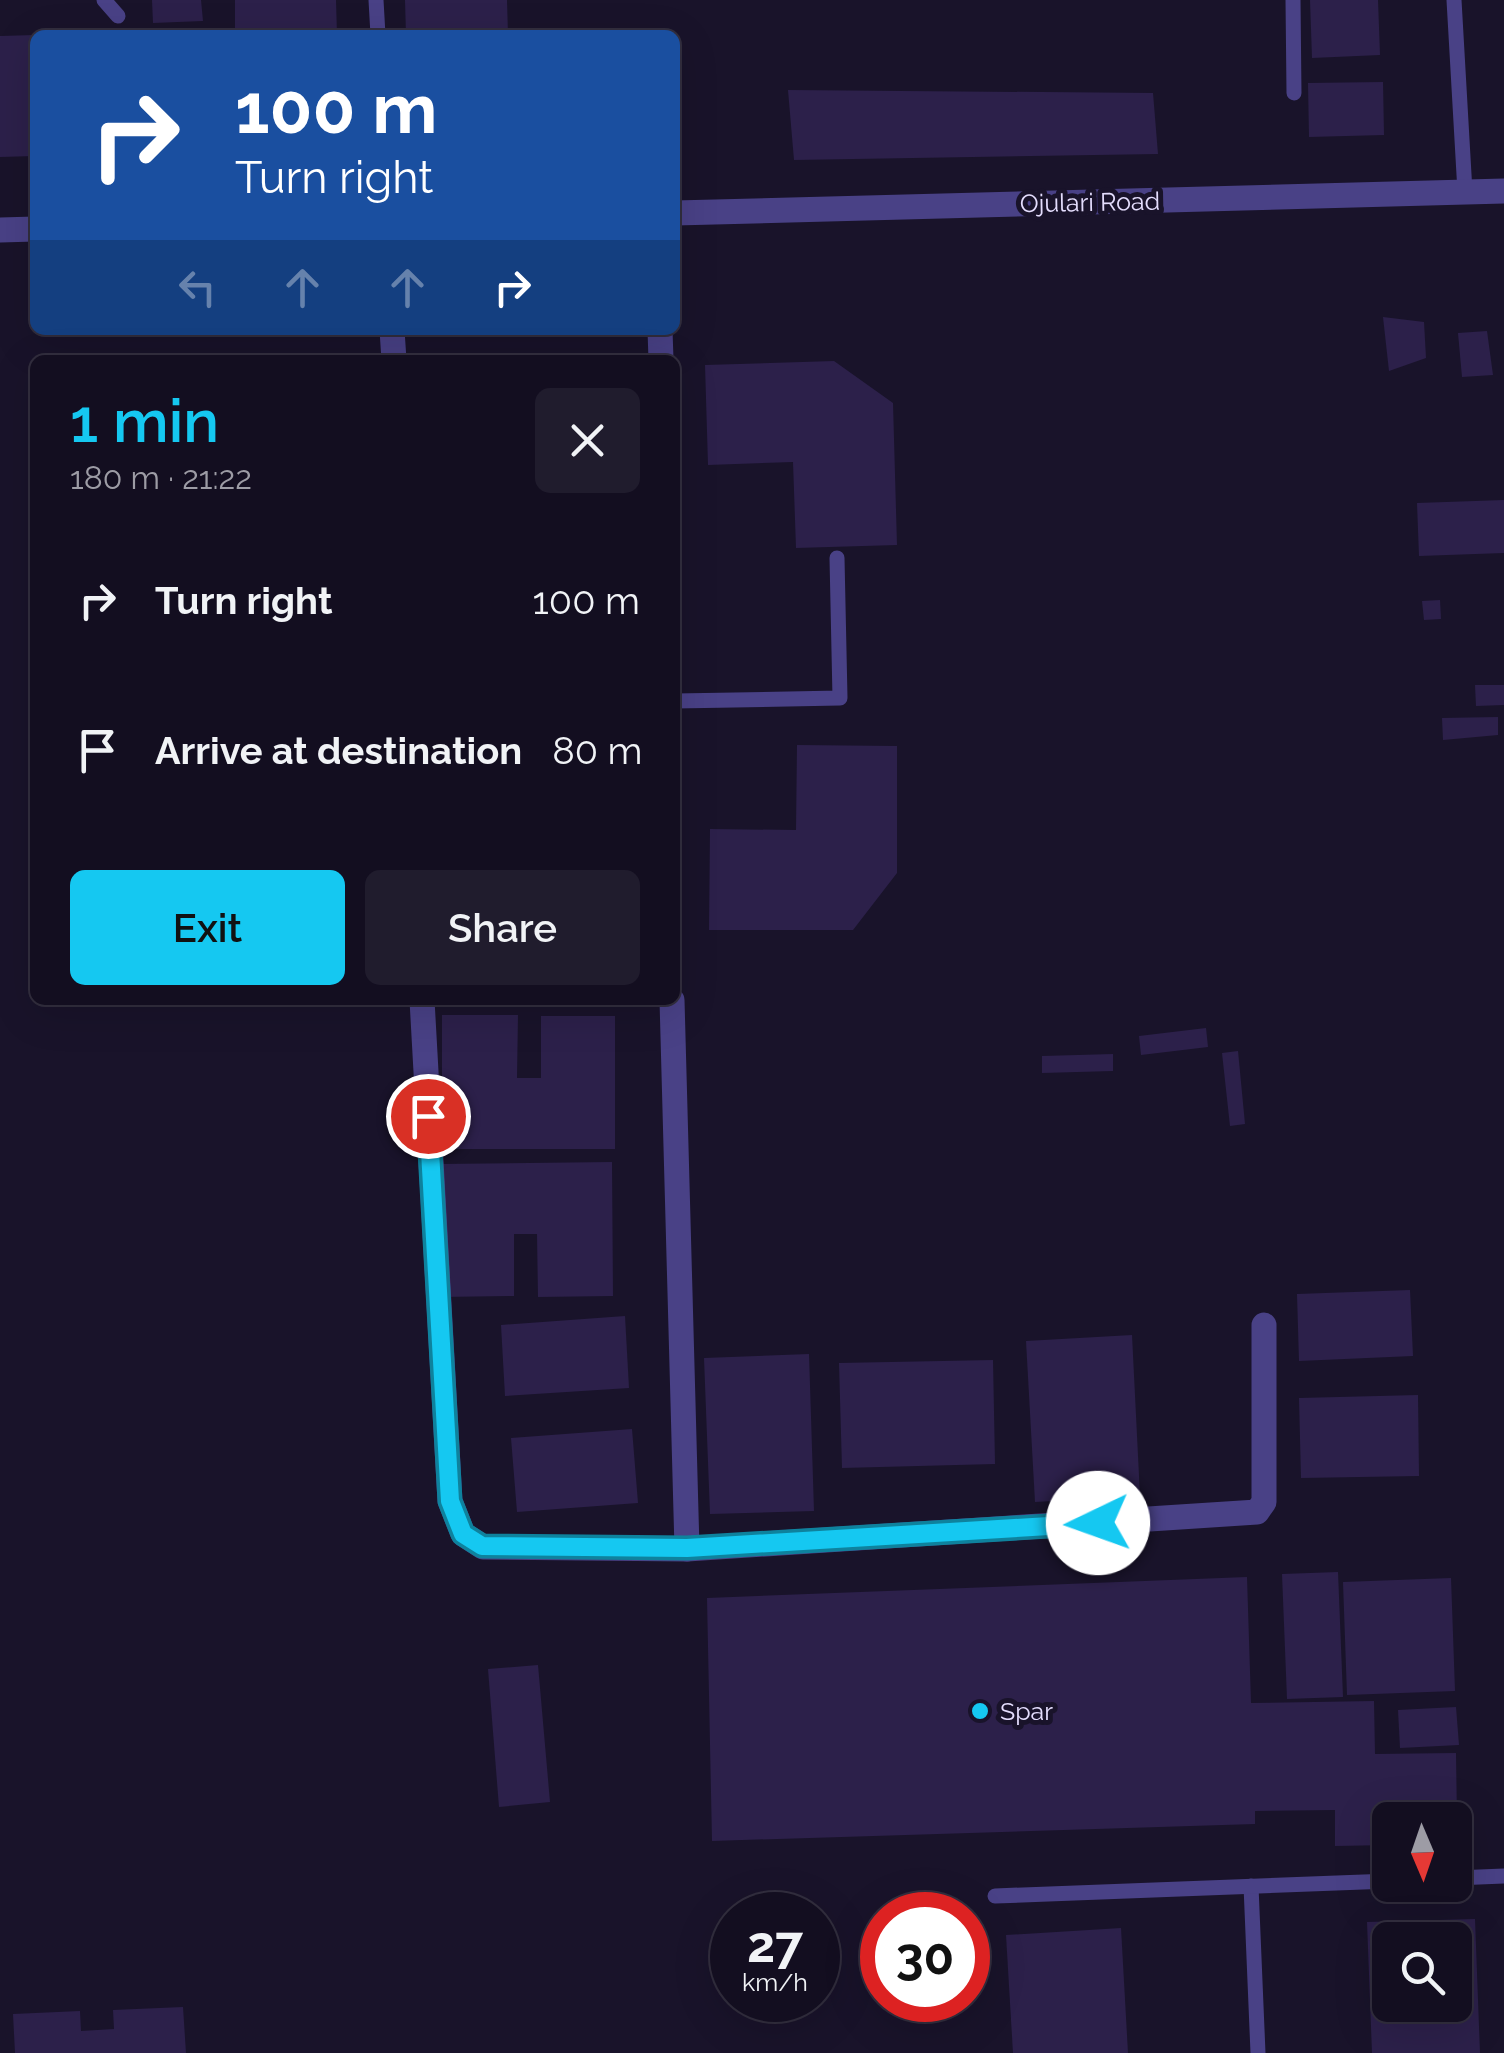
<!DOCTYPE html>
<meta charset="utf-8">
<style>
:root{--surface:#130e20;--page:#201c2d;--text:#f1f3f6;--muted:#9d9ca5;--line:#322e3e;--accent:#15c8f1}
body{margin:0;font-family:Raleway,sans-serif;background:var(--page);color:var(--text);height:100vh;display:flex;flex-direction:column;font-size:38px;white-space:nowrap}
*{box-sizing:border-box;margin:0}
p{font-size:32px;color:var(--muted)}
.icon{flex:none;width:55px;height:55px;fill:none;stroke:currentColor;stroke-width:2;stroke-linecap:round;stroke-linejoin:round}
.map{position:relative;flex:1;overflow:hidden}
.panel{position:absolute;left:30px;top:355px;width:650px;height:650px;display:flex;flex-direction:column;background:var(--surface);border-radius:15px;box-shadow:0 10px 40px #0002,0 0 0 2px var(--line)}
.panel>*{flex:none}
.guide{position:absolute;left:30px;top:30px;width:650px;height:305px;border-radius:15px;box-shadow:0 10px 40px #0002,0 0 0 2px var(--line);background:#1a4fa0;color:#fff;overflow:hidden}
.needle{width:65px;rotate:178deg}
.buttons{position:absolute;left:1372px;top:1802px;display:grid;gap:20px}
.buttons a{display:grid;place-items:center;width:100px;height:100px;border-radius:15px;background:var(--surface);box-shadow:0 10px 40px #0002,0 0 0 2px var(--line);font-size:50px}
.speed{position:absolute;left:710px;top:1892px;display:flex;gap:20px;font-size:50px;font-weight:700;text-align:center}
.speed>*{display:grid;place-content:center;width:130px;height:130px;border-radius:50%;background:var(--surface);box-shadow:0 10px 40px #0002,0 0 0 2px var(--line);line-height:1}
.speed small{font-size:25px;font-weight:400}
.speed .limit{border:15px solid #d22;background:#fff;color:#111}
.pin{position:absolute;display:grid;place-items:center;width:85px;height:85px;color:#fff;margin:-42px;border:5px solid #fff;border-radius:50%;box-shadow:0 2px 10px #0007}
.me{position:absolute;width:110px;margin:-55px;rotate:267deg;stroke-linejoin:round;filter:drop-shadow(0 0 8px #0008)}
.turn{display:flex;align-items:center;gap:35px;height:210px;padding:0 40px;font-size:45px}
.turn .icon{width:130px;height:130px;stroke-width:2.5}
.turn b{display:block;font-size:70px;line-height:85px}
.lanes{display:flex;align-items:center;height:95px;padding:0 40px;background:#0003;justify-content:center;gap:50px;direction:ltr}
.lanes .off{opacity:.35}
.round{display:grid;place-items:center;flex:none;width:105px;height:105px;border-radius:15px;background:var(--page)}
.head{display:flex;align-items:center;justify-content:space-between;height:170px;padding:0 40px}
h1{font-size:60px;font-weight:600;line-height:75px;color:var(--accent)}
.primary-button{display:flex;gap:20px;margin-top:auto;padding:20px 40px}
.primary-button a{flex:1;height:115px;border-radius:15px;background:var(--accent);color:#111;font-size:40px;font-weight:600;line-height:115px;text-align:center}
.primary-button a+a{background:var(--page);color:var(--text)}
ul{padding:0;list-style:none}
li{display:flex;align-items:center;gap:30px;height:150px;padding:0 40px}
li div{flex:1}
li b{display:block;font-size:38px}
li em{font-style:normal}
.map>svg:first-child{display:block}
.building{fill:#2c204a;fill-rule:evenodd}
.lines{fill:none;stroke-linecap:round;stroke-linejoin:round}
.service{stroke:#494186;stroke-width:15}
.minor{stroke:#494186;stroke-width:25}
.route-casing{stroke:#0e829d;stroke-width:25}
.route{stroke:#15c8f1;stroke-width:18}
.poi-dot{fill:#15c8f1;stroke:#19132a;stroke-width:4}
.labels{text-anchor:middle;stroke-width:10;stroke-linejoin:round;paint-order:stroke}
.street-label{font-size:25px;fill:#e4ddfd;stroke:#19132a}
.poi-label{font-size:25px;fill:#e4ddfd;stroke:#19132a;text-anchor:start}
</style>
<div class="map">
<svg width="1504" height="2053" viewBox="0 0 1504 2053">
<rect width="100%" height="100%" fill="#19132a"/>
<g class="building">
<path d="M152,0H201L203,21L153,23Z"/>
<path d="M235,0H336L337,35H235Z"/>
<path d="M405,0H507L508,35H406Z"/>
<path d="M1310,0H1378L1380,55L1312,58Z"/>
<path d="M203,30V35H155V32Z"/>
<path d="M35,35V156L0,157V36Z"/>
<path d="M1383,82L1384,135L1309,137L1308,83Z"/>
<path d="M788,90L1153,93L1158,154L794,160Z"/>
<path d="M1383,317L1424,322L1426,358L1389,371Z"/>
<path d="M1487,331L1493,375L1462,377L1458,333Z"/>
<path d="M834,361L893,403L897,545L796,548L793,462L708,465L705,365Z"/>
<path d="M1504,500V553L1419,556L1417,503Z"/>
<path d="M1440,600L1441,619L1424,620L1422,601Z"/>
<path d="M1475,685H1504V705L1476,706Z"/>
<path d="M1498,717V735L1443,740L1442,718Z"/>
<path d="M797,745L897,746V873L853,930H709L710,829L796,830Z"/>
<path d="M442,1015H518L517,1078H541V1016H615V1149H442Z"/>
<path d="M1206,1028L1208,1047L1141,1055L1139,1036Z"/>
<path d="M1238,1051L1245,1124L1230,1126L1222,1053Z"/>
<path d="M1113,1054V1071L1042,1073V1056Z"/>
<path d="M612,1162L613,1296L538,1297L537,1234H514V1296L440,1297V1164Z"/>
<path d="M1410,1290L1413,1356L1299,1361L1297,1294Z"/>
<path d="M625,1316L629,1388L505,1396L501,1325Z"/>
<path d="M1132,1335L1140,1496L1035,1502L1026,1341Z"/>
<path d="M809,1354L814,1511L710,1514L704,1358Z"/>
<path d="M993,1360L995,1464L842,1468L839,1363Z"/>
<path d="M1418,1395L1419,1476L1301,1478L1299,1398Z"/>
<path d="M632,1429L638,1503L517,1512L511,1438Z"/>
<path d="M1338,1572L1343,1697L1287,1699L1282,1574Z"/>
<path d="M1247,1577L1251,1703L1374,1701L1375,1754L1456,1753L1457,1820H1390V1845L1335,1846V1810L1255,1811V1824L712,1841L707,1598Z"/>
<path d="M1451,1578L1455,1691L1347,1695L1343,1582Z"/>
<path d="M538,1665L550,1802L499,1807L488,1669Z"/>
<path d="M1456,1707L1459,1745L1400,1748L1398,1710Z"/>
<path d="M1475,1919L1480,2053H1372L1367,1922ZM1390,1940H1455V2005H1390Z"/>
<path d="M1121,1928L1128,2053H1013L1006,1935Z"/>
<path d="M183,2007L186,2053H15L13,2014L80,2011L81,2031L114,2029L113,2010Z"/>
</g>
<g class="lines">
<g class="service">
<path d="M104,0L118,16"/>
<path d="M376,0L378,35"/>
<path d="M1293,0L1294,93"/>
<path d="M1454,0L1465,192"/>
<path d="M675,701L840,698L837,558"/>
<path d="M1455,1878L1504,1876"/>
<path d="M1251,1886L1258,2053"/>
<path d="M995,1896L1390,1881"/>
</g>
<g class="minor">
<path d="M675,213L1504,191"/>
<path d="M0,230L35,229"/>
<path d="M392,330L394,360"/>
<path d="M660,330L661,360"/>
<path d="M422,1000L450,1501L463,1534L483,1547L687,1549"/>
<path d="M672,1000L687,1549L1257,1512L1264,1502V1325"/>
</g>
</g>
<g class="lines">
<defs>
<path id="route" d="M428,1116L450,1501L463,1534L482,1546L687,1548L1098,1523"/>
</defs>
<use href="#route" class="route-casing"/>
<use href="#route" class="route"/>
</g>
<circle class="poi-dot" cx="980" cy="1711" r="10"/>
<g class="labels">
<g class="street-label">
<text transform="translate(1090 202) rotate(-1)" y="9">Ojulari Road</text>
</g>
<g class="poi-label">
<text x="1000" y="1720">Spar</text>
</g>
</g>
</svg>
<div class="buttons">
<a><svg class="needle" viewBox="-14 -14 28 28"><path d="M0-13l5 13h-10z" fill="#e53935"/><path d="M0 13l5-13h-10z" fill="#9d9ca5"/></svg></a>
<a><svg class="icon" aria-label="search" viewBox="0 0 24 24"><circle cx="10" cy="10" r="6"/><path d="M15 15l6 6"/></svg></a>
</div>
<div class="speed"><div>27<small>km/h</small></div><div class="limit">30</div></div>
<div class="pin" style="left:428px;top:1116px;background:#d93025"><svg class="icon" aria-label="arrive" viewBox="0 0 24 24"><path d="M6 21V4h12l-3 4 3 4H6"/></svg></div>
<svg class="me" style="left:1098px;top:1523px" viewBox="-20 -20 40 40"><circle r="19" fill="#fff"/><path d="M0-13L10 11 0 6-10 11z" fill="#15c8f1"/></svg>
<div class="guide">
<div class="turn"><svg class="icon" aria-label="right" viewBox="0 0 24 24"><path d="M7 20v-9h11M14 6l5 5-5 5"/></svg><div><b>100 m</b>Turn right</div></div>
<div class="lanes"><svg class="icon off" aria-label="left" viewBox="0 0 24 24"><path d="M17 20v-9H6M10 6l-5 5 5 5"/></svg><svg class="icon off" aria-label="ahead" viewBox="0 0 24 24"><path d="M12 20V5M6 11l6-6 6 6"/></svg><svg class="icon off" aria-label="ahead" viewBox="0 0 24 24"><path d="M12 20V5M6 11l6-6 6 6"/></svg><svg class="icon" aria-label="right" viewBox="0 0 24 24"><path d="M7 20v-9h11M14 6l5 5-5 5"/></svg></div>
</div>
<section class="panel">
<div class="head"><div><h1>1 min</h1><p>180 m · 21:22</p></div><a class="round"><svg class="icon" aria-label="close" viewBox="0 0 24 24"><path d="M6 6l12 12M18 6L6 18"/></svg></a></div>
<ul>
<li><svg class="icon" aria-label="right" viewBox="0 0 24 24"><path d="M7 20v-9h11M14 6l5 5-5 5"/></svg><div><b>Turn right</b></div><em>100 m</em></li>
<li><svg class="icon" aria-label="arrive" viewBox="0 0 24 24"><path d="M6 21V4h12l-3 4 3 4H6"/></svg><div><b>Arrive at destination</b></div><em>80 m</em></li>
</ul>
<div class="primary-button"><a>Exit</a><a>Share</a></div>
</section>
</div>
